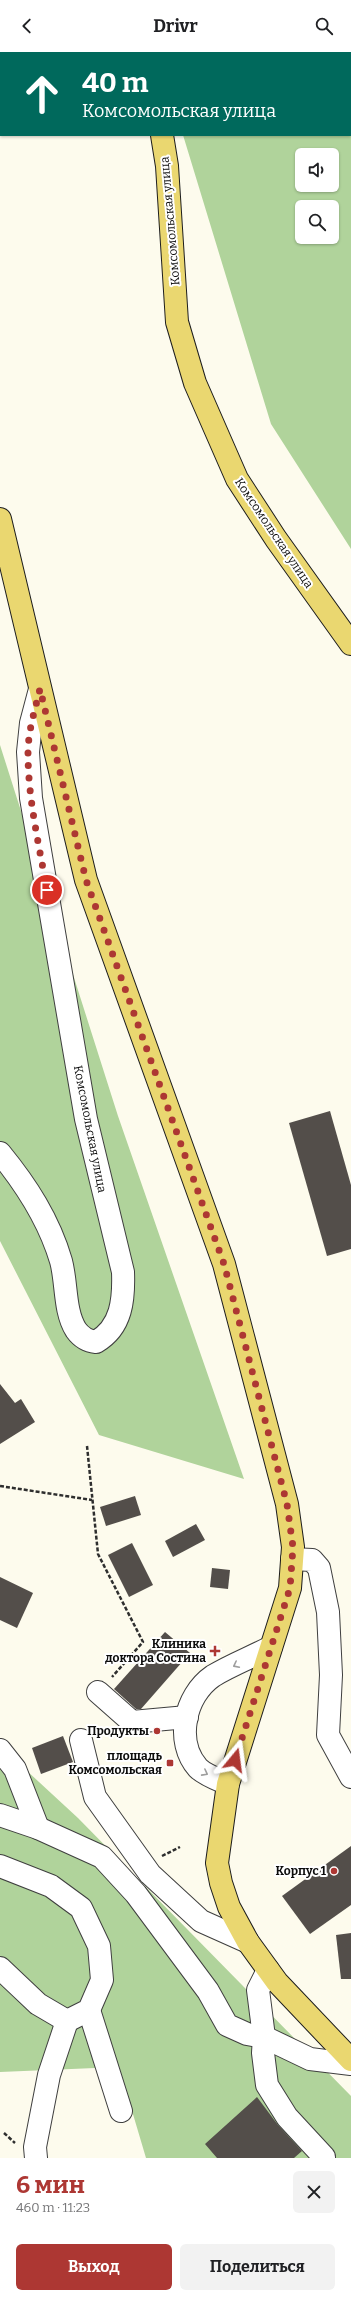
<!DOCTYPE html>
<html lang="ru">
<meta charset="utf-8">
<style>
:root{--surface:#fff;--page:#f2f2f2;--text:#202124;--muted:#757577;--accent:#ad3733}
body{margin:0;font-family:Bitter,serif;background:var(--page);color:var(--text);height:100vh;display:flex;flex-direction:column;font-size:15px;white-space:nowrap}
*{box-sizing:border-box;margin:0}
p{font-size:13px;color:var(--muted)}
.icon{flex:none;width:22px;height:22px;fill:none;stroke:currentColor;stroke-width:2;stroke-linecap:round;stroke-linejoin:round}
.map{position:relative;height:2106px;overflow:hidden}
.sheet{display:flex;flex-direction:column;background:var(--surface);flex:1}
.sheet>*{flex:none}
.hud{position:absolute;left:0px;top:0px;width:351px;height:84px;box-shadow:0 1px 3px #0004;background:#00695c;color:#fff;overflow:hidden}
.controls{position:absolute;left:295px;top:96px;display:grid;gap:8px}
.controls a{display:grid;place-items:center;width:44px;height:44px;border-radius:6px;background:var(--surface);box-shadow:0 1px 3px #0004;font-size:20px}
.pin{position:absolute;display:grid;place-items:center;width:34px;height:34px;color:#fff;margin:-17px;border:2px solid #fff;border-radius:50%;box-shadow:0 1px 4px #0007}
.me{position:absolute;width:44px;margin:-22px;rotate:16deg;stroke-linejoin:round;filter:drop-shadow(0 0 3px #0008)}
.turn{display:flex;align-items:center;gap:14px;height:84px;padding:0 16px;font-size:18px}
.turn .icon{width:52px;height:52px;stroke-width:2.5}
.turn b{display:block;font-size:28px;line-height:34px}
.round{display:grid;place-items:center;flex:none;width:42px;height:42px;border-radius:6px;background:var(--page)}
.summary{display:flex;align-items:center;justify-content:space-between;height:68px;padding:0 16px}
h1{font-size:24px;font-weight:700;line-height:30px;color:var(--accent)}
.button{display:flex;gap:8px;margin-top:auto;padding:8px 16px}
.button a{flex:1;height:46px;border-radius:6px;background:var(--accent);color:#fff;font-size:16px;font-weight:700;line-height:46px;text-align:center}
.button a+a{background:var(--page);color:var(--text)}
header{display:flex;justify-content:space-between;align-items:center;height:52px;padding:0 16px;background:var(--surface);font-size:18px;font-weight:700}
.map>svg:first-child{display:block}
.forest{fill:#b0d39b;fill-rule:evenodd}
.building{fill:#534e4a}
.lines{fill:none;stroke-linecap:round;stroke-linejoin:round}
.minor-casing{stroke:#3f3f3f;stroke-width:24}
.major-casing{stroke:#1d1d1d;stroke-width:24}
.path{stroke:#2e2e2e;stroke-width:2.5;stroke-dasharray:4 2;stroke-linecap:butt}
.minor{stroke:#fff;stroke-width:22}
.major{stroke:#ead770;stroke-width:22}
.oneway{stroke:#9e9e9e}
.route{stroke:#ad3733;stroke-width:7;stroke-dasharray:0 12.6}
.poi-dot{fill:#ad3733;stroke:#fff;stroke-width:1.5}
.labels{text-anchor:middle;stroke-width:4;stroke-linejoin:round;paint-order:stroke}
.street-label{font-size:12px;fill:#0c0c0c;stroke:#fff}
.poi-label{font-size:12px;font-weight:bold;fill:#0c0c0c;stroke:#fff;text-anchor:end}
</style>
<header><svg class="icon" aria-label="back" viewBox="0 0 24 24"><path d="M15 5l-7 7 7 7"/></svg>Drivr<svg class="icon" aria-label="search" viewBox="0 0 24 24"><circle cx="10" cy="10" r="6"/><path d="M15 15l6 6"/></svg></header>
<div class="map">
<svg width="351" height="2106" viewBox="0 0 351 2106">
<rect width="100%" height="100%" fill="#fdfbed"/>
<g class="forest">
<path d="M155,0H351V497L271,372L183,83H350V1ZM302,103H332V133H302ZM302,155H332V185H302Z"/>
<path d="M0,693L118,1064L244,1427L99,1383L0,1189Z"/>
<path d="M0,1694L78,1766L351,2044V2106H146L119,2015L0,2020Z"/>
</g>
<g class="building">
<path d="M330,1059L351,1133V1197L327,1204L289,1071Z"/>
<path d="M0,1332L15,1351L21,1347L35,1370L0,1392Z"/>
<path d="M135,1444L141,1463L106,1474L100,1455Z"/>
<path d="M196,1472L205,1488L173,1505L165,1489Z"/>
<path d="M132,1491L153,1533L129,1545L108,1503Z"/>
<path d="M212,1516L230,1518L228,1537L210,1535Z"/>
<path d="M0,1525L33,1541L17,1576L0,1568Z"/>
<path d="M165,1580L190,1601L141,1657H136L114,1637Z"/>
<path d="M63,1684L73,1710L41,1722L32,1696Z"/>
<path d="M351,1794V1853L310,1882L282,1844Z"/>
<path d="M351,1881V1927H341L336,1883Z"/>
<path d="M257,2045L278,2073L302,2099L294,2106H217L205,2092Z"/>
</g>
<g class="lines">
<defs>
<g id="minor">
<path d="M0,1101C27,1134 49,1168 61,1209C67,1231 64,1259 76,1278C81,1285 87,1289 96,1290C122,1275 124,1247 123,1220L86,1067L31,746L28,700L31,671L40,637"/>
<path d="M292,1507L312,1508L319,1516L328,1560L331,1623L328,1683L351,1725"/>
<path d="M98,1640L132,1670L187,1665"/>
<path d="M81,1688L95,1745L150,1822L201,1869L248,1890"/>
<path d="M0,1698L15,1717L38,1776"/>
<path d="M228,1732C219,1728 205,1723 198,1716C175,1690 184,1644 213,1624C231,1613 252,1605 271,1595"/>
<path d="M0,1763L38,1776L102,1805L136,1842L208,1939L227,1973L247,1982L264,1985L310,2007L351,2012"/>
<path d="M0,1814L51,1834L81,1856L99,1894L102,1928L89,1958L67,1969L38,1952L0,1916"/>
<path d="M268,1918L258,1938L264,1985L263,2001L267,2033L287,2065L324,2105"/>
<path d="M89,1958L121,2059"/>
<path d="M36,2106L35,2095L49,2023L67,1969"/>
</g>
<g id="major">
<path d="M86,0L88,1"/>
<path d="M162,83L167,114L177,270L195,331L237,427L276,487L351,592"/>
<path d="M0,467L86,828L224,1212L287,1452L293,1495L290,1536L228,1732L217,1811L221,1831L229,1855L248,1890L277,1930L351,2008"/>
</g>
</defs>
<use href="#minor" class="minor-casing"/>
<use href="#major" class="major-casing"/>
<g class="path">
<path d="M87,1394L98,1502L143,1590L112,1625"/>
<path d="M0,1434L92,1448"/>
<path d="M162,1804L180,1795"/>
<path d="M4,2081L15,2091"/>
</g>
<use href="#minor" class="minor"/>
<use href="#major" class="major"/>
</g>
<defs><path id="oneway-chevron" d="M-2-3.5L2.5 0L-2 3.5" fill="none" stroke-width="1.6" stroke-linecap="round" stroke-linejoin="round"/></defs>
<g class="oneway">
<use href="#oneway-chevron" transform="translate(236 1613) rotate(153)"/>
<use href="#oneway-chevron" transform="translate(205 1721) rotate(28)"/>
</g>
<g class="lines">
<path class="route" d="M47,838C39,793 28,747 28,701C28,679 35,658 40,637L86,828L224,1212L287,1452L293,1495L290,1536L235,1708"/>
</g>
<g class="poi-dot">
<path d="M213 1593h4v4h4v4h-4v4h-4v-4h-4v-4h4z"/>
<circle cx="157" cy="1679" r="4"/>
<rect x="166" y="1707" width="8" height="8" rx="2"/>
<circle cx="334" cy="1819" r="4"/>
</g>
<g class="labels">
<g class="street-label">
<text transform="translate(170 169) rotate(-95)" y="4">Комсомольская улица</text>
<text transform="translate(274 481) rotate(56)" y="4">Комсомольская улица</text>
<text transform="translate(90 1077) rotate(79)" y="4">Комсомольская улица</text>
</g>
<g class="poi-label">
<text x="206" y="1596">Клиника<tspan x="206" dy="14">доктора Состина</tspan></text>
<text x="149" y="1683">Продукты</text>
<text x="162" y="1708">площадь<tspan x="162" dy="14">Комсомольская</tspan></text>
<text x="326" y="1823">Корпус 1</text>
</g>
</g>
</svg>
<div class="controls">
<a><svg class="icon" aria-label="sound" viewBox="0 0 24 24"><path d="M4 9h4l5-4v14l-5-4H4zM17 9q2 3 0 6"/></svg></a>
<a><svg class="icon" aria-label="search" viewBox="0 0 24 24"><circle cx="10" cy="10" r="6"/><path d="M15 15l6 6"/></svg></a>
</div>
<div class="pin" style="left:47px;top:838px;background:#d93025"><svg class="icon" aria-label="arrive" viewBox="0 0 24 24"><path d="M6 21V4h12l-3 4 3 4H6"/></svg></div>
<svg class="me" style="left:235px;top:1708px" viewBox="-20 -20 40 40"><path d="M0-17L14 15 0 8-14 15z" fill="#ad3733" stroke="#fff" stroke-width="4"/></svg>
<div class="hud">
<div class="turn"><svg class="icon" aria-label="ahead" viewBox="0 0 24 24"><path d="M12 20V5M6 11l6-6 6 6"/></svg><div><b>40 m</b>Комсомольская улица</div></div>
</div>
</div>
<section class="sheet">
<div class="summary"><div><h1>6 мин</h1><p>460 m · 11:23</p></div><a class="round"><svg class="icon" aria-label="close" viewBox="0 0 24 24"><path d="M6 6l12 12M18 6L6 18"/></svg></a></div>
<div class="button"><a>Выход</a><a>Поделиться</a></div>
</section>
